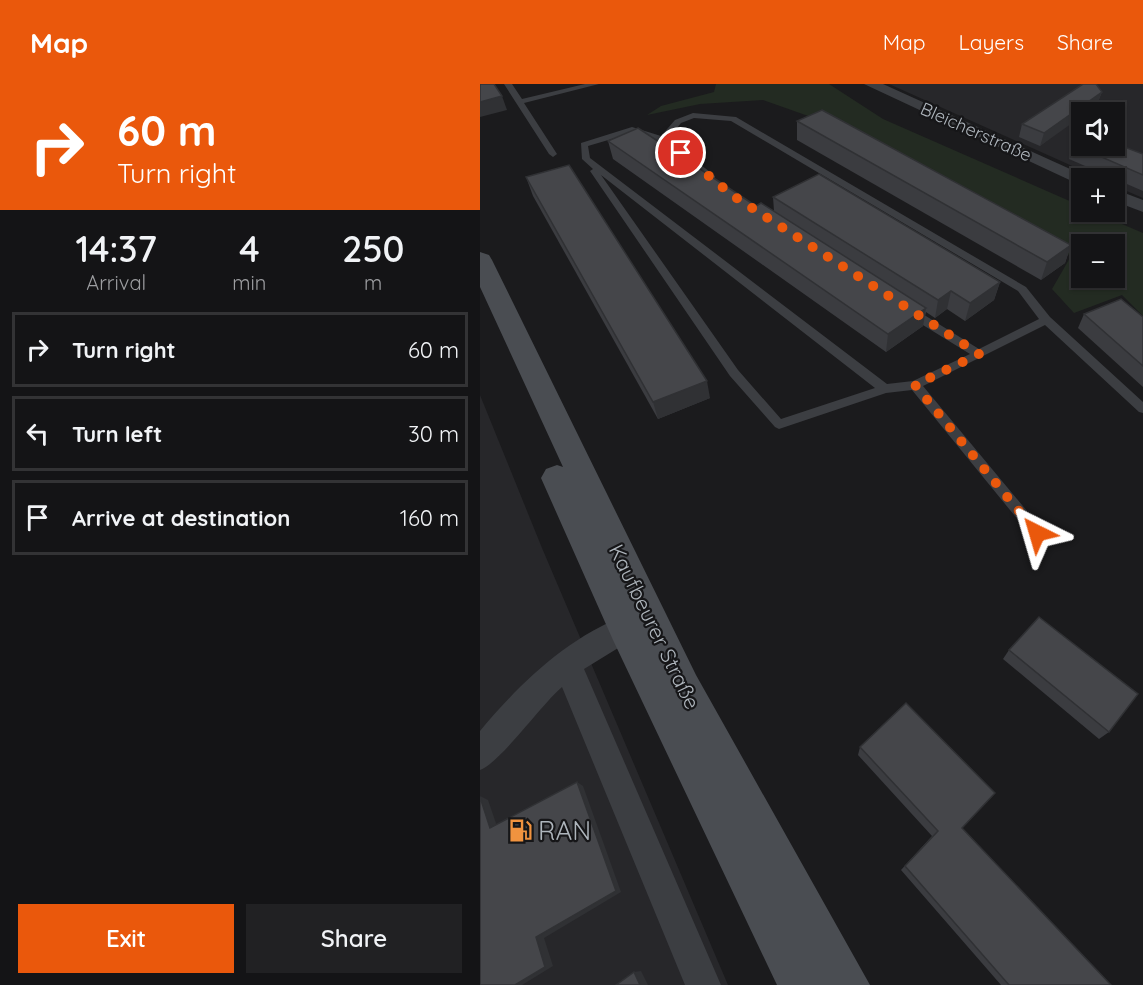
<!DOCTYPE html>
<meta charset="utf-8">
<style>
:root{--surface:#141416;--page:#212123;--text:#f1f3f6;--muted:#9d9ea1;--line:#333335;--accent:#ea580c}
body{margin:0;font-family:Quicksand,sans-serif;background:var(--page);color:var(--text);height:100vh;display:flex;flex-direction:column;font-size:22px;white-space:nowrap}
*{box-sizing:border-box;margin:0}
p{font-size:20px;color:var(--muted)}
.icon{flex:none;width:33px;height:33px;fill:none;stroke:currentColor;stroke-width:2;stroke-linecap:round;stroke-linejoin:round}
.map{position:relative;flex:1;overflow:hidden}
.panel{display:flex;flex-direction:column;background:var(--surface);width:480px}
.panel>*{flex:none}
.banner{background:#ea580c;color:#fff;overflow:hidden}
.tools{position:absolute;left:591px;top:18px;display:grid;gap:12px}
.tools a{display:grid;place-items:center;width:54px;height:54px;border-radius:0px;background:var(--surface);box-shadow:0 2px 4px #0004,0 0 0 2px var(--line);font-size:30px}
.pin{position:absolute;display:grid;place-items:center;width:51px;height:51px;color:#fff;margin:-26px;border:3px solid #fff;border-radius:50%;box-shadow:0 2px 6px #0007}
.me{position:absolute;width:66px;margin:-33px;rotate:320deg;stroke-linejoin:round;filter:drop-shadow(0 0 4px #0008)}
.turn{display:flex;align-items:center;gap:21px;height:126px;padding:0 18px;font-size:27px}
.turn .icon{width:78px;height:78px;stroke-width:2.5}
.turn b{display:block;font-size:42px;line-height:51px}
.eta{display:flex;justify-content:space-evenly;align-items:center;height:102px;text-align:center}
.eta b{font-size:36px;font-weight:600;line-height:42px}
.primary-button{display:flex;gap:12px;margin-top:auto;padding:12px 18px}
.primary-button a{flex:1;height:69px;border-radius:0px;background:var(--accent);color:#fff;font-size:24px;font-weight:600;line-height:69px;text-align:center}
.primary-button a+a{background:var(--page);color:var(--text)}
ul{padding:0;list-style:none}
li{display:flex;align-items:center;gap:18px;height:75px;margin:0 12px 9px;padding:0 6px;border:3px solid var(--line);border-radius:0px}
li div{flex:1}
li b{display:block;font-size:22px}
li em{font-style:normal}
header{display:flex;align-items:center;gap:36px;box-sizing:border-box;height:84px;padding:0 30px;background:var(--accent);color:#fff}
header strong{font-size:28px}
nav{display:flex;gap:33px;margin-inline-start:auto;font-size:21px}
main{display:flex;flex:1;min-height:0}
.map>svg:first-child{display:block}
.built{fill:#27272a;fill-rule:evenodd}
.green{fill:#232b22;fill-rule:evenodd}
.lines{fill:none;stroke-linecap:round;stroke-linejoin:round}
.service{fill:#3c3e42;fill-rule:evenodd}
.minor{fill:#3c3e42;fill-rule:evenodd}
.secondary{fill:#4a4d52;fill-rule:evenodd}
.wall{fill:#3b3c40}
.shaded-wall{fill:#303134}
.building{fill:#45464a;stroke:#303134;stroke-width:1.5}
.route{stroke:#ea580c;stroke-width:10;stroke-dasharray:0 18}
.labels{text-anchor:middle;stroke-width:4.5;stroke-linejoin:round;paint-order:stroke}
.far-street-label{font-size:18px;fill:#aeb5bc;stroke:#161618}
.street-label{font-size:21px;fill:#aeb5bc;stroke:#161618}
.near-poi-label{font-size:26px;fill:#aeb5bc;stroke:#161618;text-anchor:start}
</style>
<header>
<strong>Map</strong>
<nav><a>Map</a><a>Layers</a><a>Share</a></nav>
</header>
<main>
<section class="panel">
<div class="banner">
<div class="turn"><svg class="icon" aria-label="right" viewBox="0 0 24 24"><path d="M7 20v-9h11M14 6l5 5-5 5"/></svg><div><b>60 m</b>Turn right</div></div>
</div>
<div class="eta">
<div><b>14:37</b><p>Arrival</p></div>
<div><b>4</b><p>min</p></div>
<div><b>250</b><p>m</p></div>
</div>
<ul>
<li><svg class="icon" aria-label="right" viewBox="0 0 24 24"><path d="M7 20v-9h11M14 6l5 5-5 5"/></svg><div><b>Turn right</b></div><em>60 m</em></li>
<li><svg class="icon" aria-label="left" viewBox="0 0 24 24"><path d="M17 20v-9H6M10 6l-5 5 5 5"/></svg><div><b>Turn left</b></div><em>30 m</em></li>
<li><svg class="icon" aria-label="arrive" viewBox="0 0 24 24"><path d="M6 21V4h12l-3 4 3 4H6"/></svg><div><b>Arrive at destination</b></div><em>160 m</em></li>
</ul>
<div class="primary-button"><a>Exit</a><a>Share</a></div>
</section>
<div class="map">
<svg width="663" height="901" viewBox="0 0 663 901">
<rect width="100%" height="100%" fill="#1b1b1d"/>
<g class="built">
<path d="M409,0H663V114L635,102L634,94H619ZM602,28H634V62H602Z"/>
<path d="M0,311L62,464L248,901H0Z"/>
</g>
<path class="green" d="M236,0H349L403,35L601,122L602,128H614L663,149V232L642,211L594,229L572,205L591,172L514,133L348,39L283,16L220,20L167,31L181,22L234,8ZM602,160H634V194H602Z"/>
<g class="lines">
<g class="service">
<path d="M24,0H32L42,15L105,0H119L44,19L77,70L73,73L69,70Z"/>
<path d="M213,29L256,33L546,203L570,233L663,318V329L659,328L565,241L443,302L562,445L564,449L562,453H552L432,306L406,309L299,345L295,343L250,292L110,87L113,85L102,75L101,59L152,43L181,52L195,36ZM214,34L251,37L538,207L559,235L499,265L433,224H425V230L490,270L433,297L407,300L110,74L108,62L152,49L180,57L229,96H235V92L188,55L201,39ZM121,91L395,304L301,335L258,286Z"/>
</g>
<g class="minor">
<path d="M384,0H403L610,94H602V100L596,99Z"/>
<path d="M634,105L663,116V128L634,117Z"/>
<path d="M146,531L156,535L160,544L156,553L104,585L241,901H205L82,603C60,622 21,678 0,686V647C40,599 87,554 146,531Z"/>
</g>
<path class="secondary" d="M0,168L9,171L12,176L216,591L390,901H297L133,556L61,394L66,385L77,381L83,383L0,203Z"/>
</g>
<g class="wall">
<path d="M622,8L617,20L606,28H602L560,62L539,53L542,40Z"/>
<path d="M317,37L591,161L585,179L561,196L317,56Z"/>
<path d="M128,57L276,122L294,127L293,113L520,198L514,216L485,237L467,225L455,234L446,228L443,242L406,268L133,75Z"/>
<path d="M594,61L663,70V107L589,75Z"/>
<path d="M46,93L230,314L178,335L53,112Z"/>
<path d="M604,230L663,233V303L598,244Z"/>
<path d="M529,566L629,648L619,655L523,575Z"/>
<path d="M380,663L482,744L631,901H521L421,786L452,752L378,671Z"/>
</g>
<g class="shaded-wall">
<path d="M622,8L617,20L606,28H602V32L560,62L564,49Z"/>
<path d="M22,12L27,26L0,33V18Z"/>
<path d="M591,161L585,179L561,196L567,178Z"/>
<path d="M520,198L514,216L485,237L490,219Z"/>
<path d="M471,207L467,225L455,234L458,216Z"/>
<path d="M446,224L443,242L406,268L408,250Z"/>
<path d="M227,297L230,314L178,335L173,318Z"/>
<path d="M97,698L103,702L141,808L64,854L73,882L42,901H35L56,853Z"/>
<path d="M0,712L8,716L19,748L10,744Z"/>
<path d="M161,887L168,901H160L154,888Z"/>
</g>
<g class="building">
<path d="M0,0H14L22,12L0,18Z"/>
<path d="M603,0H616L622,8L564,49L542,40Z"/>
<path d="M342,26L591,161L567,178L317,37Z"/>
<path d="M158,44L276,122L281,119L446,224L408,250L128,57Z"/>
<path d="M601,45L602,62H634V59L663,70V91L594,61Z"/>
<path d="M89,81L227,297L173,318L46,93Z"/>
<path d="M339,90L520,198L490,219L471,207L458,216L293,113Z"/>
<path d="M641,215L663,233V282L604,230Z"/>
<path d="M559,533L658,610L629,648L529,566Z"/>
<path d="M426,619L515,709L482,744L631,901H529L425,782L458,747L380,663Z"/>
<path d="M97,698L136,807L56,853L65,883L35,901H0V713L10,744Z"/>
<path d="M154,888L160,901H136Z"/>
</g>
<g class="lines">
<path class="route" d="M201,69L252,111L499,270L435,301L557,449"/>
</g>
<defs>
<symbol id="fuel-bare" viewBox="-9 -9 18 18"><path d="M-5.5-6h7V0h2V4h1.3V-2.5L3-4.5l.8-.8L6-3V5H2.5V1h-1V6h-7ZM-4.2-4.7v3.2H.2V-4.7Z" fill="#f1933f" stroke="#161618" stroke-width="2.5" paint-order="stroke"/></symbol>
</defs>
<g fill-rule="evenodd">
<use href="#fuel-bare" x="24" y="730" width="33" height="33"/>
</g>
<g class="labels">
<g class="far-street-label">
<text transform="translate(496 48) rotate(24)" y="6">Bleicherstraße</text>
</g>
<g class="street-label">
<text transform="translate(174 543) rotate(64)" y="7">Kaufbeurer Straße</text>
</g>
<g class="near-poi-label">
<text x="58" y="756">RAN</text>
</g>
</g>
</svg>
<div class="tools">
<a><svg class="icon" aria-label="sound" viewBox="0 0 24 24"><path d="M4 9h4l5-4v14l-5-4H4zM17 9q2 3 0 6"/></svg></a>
<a>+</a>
<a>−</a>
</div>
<div class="pin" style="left:201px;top:69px;background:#d93025"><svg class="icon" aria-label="arrive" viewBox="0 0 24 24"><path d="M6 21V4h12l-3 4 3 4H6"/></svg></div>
<svg class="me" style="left:557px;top:449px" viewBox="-20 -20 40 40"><path d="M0-17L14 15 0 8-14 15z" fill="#ea580c" stroke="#fff" stroke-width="4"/></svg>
</div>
</main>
